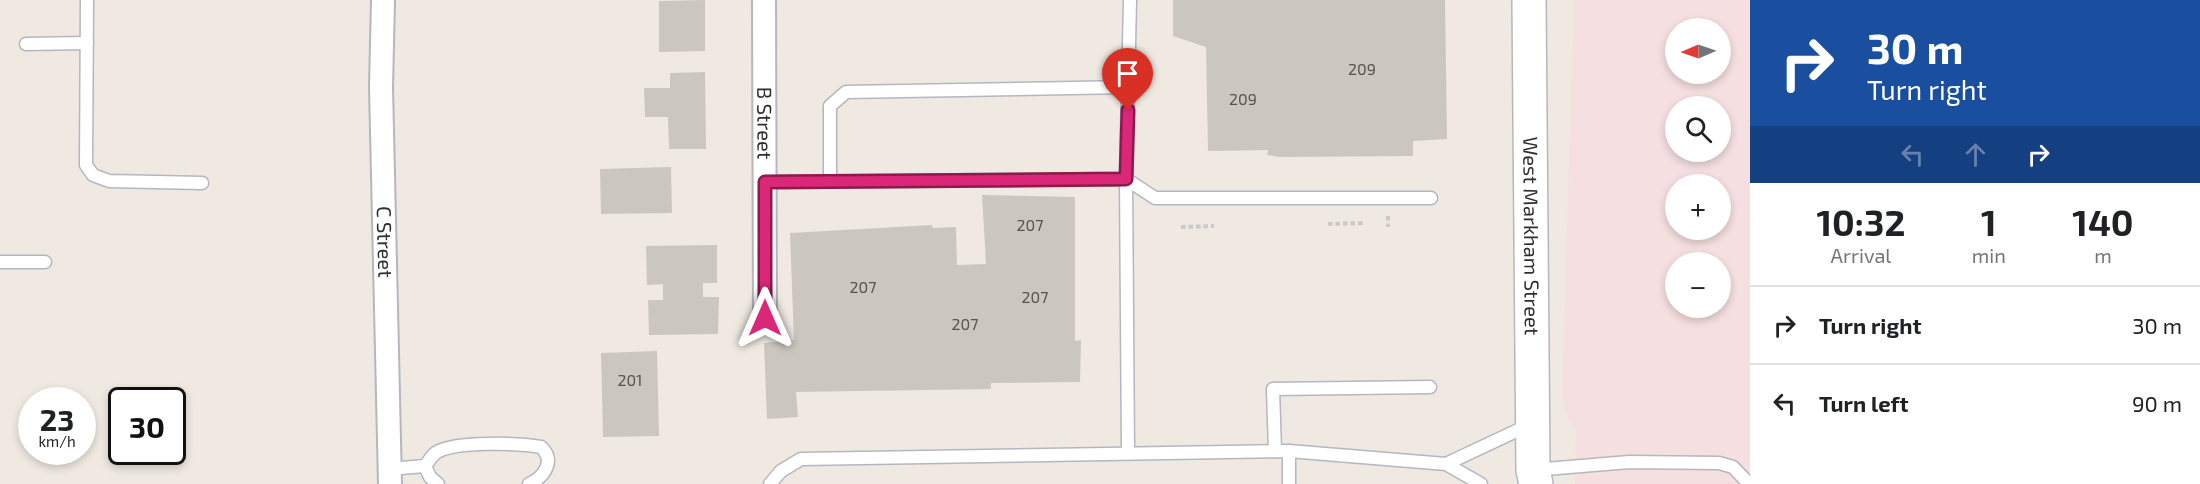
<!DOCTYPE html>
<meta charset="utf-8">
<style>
:root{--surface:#fff;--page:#f6f6f6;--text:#202124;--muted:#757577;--line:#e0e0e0}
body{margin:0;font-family:"Exo 2",sans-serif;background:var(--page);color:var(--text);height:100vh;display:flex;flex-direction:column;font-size:22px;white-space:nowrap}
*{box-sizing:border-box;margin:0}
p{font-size:20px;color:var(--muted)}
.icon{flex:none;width:33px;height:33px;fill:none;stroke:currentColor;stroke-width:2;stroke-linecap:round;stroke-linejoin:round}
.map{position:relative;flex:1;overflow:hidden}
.side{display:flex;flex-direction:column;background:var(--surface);width:450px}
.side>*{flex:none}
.guide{background:#1a4fa0;color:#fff;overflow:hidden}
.needle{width:39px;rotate:268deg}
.buttons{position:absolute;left:1665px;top:18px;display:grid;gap:12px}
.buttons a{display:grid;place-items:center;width:66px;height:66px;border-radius:50%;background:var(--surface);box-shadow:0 3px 9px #0003;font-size:30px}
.speed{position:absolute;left:18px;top:387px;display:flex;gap:12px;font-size:30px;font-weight:700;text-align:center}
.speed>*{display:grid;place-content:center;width:78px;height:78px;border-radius:50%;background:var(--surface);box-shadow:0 3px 9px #0003;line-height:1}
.speed small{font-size:15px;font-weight:400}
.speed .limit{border:3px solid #111;border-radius:9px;background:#fff;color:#111}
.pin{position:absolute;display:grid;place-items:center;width:51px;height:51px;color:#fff;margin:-62px -26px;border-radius:50% 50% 50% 0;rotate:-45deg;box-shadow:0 0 6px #0007}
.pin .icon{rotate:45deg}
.me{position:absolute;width:66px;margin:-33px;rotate:0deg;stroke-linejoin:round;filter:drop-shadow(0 0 4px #0008)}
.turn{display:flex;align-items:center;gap:21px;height:126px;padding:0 18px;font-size:27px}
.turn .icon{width:78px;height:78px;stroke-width:2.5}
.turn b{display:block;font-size:42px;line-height:51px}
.lanes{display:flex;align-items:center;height:57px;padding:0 18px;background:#0003;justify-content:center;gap:30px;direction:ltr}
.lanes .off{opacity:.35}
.eta{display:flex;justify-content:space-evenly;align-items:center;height:102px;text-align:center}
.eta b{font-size:36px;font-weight:700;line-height:42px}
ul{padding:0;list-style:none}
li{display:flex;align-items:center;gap:18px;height:78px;padding:0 18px;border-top:2px solid var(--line)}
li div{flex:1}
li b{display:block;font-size:22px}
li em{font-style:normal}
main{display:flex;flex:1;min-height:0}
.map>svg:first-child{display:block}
.medical{fill:#f5dfe0;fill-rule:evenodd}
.building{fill:#cbc7bf}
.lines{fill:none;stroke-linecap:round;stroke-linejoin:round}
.lane-casing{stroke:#b4b7c1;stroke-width:15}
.street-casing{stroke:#b4b7c1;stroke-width:26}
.secondary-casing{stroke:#b4b7c1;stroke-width:36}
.path{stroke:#c9c9c9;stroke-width:4;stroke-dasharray:4.5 3;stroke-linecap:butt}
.lane{stroke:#fff;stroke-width:12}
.street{stroke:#fff;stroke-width:22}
.secondary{stroke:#fff;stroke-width:33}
.route-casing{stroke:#8e194d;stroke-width:15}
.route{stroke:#db2777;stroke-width:10}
.labels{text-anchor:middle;stroke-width:4.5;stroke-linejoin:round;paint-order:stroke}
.number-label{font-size:16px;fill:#555452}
.street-label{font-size:20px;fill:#2e2e2e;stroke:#fff}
</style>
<main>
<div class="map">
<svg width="1750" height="484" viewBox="0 0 1750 484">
<rect width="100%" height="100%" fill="#efe9e1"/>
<path class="medical" d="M1574,0H1750V484H1575L1576,431L1569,421L1562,397ZM1676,28H1720V74H1676ZM1676,106H1720V152H1676ZM1676,184H1720V230H1676ZM1676,262H1720V308H1676Z"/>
<g class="building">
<path d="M705,0V51L659,52V1Z"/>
<path d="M1173,0H1445L1447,139L1413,141V156L1280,157L1267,155L1268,150L1208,151L1206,47L1173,36Z"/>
<path d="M705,72L706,149H669L668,117H645L644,88H670V73Z"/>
<path d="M671,167L672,213L601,214L600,169Z"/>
<path d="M982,195L1075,197V341L1081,340L1080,382L991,383V389L796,392L798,417L767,419L764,343L794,340L790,233L932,225L933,228L956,227L957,265L986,264Z"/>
<path d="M717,245V283H703V297H719L718,334L649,335L648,300H663V284L647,285L646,246Z"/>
<path d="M657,351L659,436L603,437L601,353Z"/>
</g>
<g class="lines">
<defs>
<g id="lane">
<path d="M87,0L86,165L93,175L109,181L202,183"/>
<path d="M26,44L87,43"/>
<path d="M830,181V106L846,92L1129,87"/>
<path d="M765,182L1126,179L1155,198H1431"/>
<path d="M0,262H45"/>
<path d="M1275,451L1273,389L1430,387"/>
<path d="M1128,452L1126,179L1130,0"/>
<path d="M1446,464L1529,425"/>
<path d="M425,466L430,477L438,484"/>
<path d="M389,469L425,466C429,461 432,455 437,452C457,441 518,443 541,447C556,461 544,477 529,484"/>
<path d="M1534,470L1629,462L1719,463L1733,467L1749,484"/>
<path d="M770,484L781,471L801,459L1289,451L1446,464L1481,484"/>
<path d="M1289,484V451"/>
</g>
<g id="street">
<path id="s1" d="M383,0L381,87L390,484"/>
<path id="s2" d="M764,0L765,318"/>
</g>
<g id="secondary">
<path id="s3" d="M1529,0L1533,470L1536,484"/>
</g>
</defs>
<use href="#lane" class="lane-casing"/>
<use href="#street" class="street-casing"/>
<use href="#secondary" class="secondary-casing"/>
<g class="path">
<path d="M1388,216V227"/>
<path d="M1328,224L1363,223"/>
<path d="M1181,227L1214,226"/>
</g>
<use href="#lane" class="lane"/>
<use href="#street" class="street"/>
<use href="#secondary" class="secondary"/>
</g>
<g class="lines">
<defs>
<path id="route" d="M765,318V182L1126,179L1128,110"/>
</defs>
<use href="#route" class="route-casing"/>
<use href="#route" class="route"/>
</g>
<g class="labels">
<g class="number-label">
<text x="1362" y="75">209</text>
<text x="1243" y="105">209</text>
<text x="1030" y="231">207</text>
<text x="863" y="293">207</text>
<text x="1035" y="303">207</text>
<text x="965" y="330">207</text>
<text x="630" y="386">201</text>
</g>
<g class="street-label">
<text dy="7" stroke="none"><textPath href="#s2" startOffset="123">B Street</textPath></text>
<text dy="7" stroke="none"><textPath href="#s3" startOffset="236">West Markham Street</textPath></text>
<text dy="7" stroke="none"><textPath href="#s1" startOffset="242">C Street</textPath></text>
</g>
</g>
</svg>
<div class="buttons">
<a><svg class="needle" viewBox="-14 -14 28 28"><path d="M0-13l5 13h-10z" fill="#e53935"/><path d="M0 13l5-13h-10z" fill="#757577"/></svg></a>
<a><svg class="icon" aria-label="search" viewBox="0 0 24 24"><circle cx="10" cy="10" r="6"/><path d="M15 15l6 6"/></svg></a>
<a>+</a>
<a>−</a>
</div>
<div class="speed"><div>23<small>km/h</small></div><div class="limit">30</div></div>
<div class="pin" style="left:1128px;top:110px;background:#d93025"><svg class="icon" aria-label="arrive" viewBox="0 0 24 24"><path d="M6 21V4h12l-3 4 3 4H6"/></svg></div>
<svg class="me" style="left:765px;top:318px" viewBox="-20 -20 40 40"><path d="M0-17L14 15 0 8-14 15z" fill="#db2777" stroke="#fff" stroke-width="4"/></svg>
</div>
<section class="side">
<div class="guide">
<div class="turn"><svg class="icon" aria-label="right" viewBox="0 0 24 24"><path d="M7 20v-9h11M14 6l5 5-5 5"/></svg><div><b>30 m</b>Turn right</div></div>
<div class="lanes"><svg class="icon off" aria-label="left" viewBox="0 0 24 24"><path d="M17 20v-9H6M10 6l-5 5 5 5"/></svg><svg class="icon off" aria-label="ahead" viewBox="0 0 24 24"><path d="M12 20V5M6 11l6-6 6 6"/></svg><svg class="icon" aria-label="right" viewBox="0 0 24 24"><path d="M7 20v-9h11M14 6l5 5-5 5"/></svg></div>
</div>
<div class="eta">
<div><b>10:32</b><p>Arrival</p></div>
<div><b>1</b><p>min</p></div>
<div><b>140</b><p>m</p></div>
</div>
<ul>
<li><svg class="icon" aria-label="right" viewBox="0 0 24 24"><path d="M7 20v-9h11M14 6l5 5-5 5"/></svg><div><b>Turn right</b></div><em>30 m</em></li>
<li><svg class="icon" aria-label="left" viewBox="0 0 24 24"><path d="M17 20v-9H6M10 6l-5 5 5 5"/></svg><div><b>Turn left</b></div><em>90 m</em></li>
</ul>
</section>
</main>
